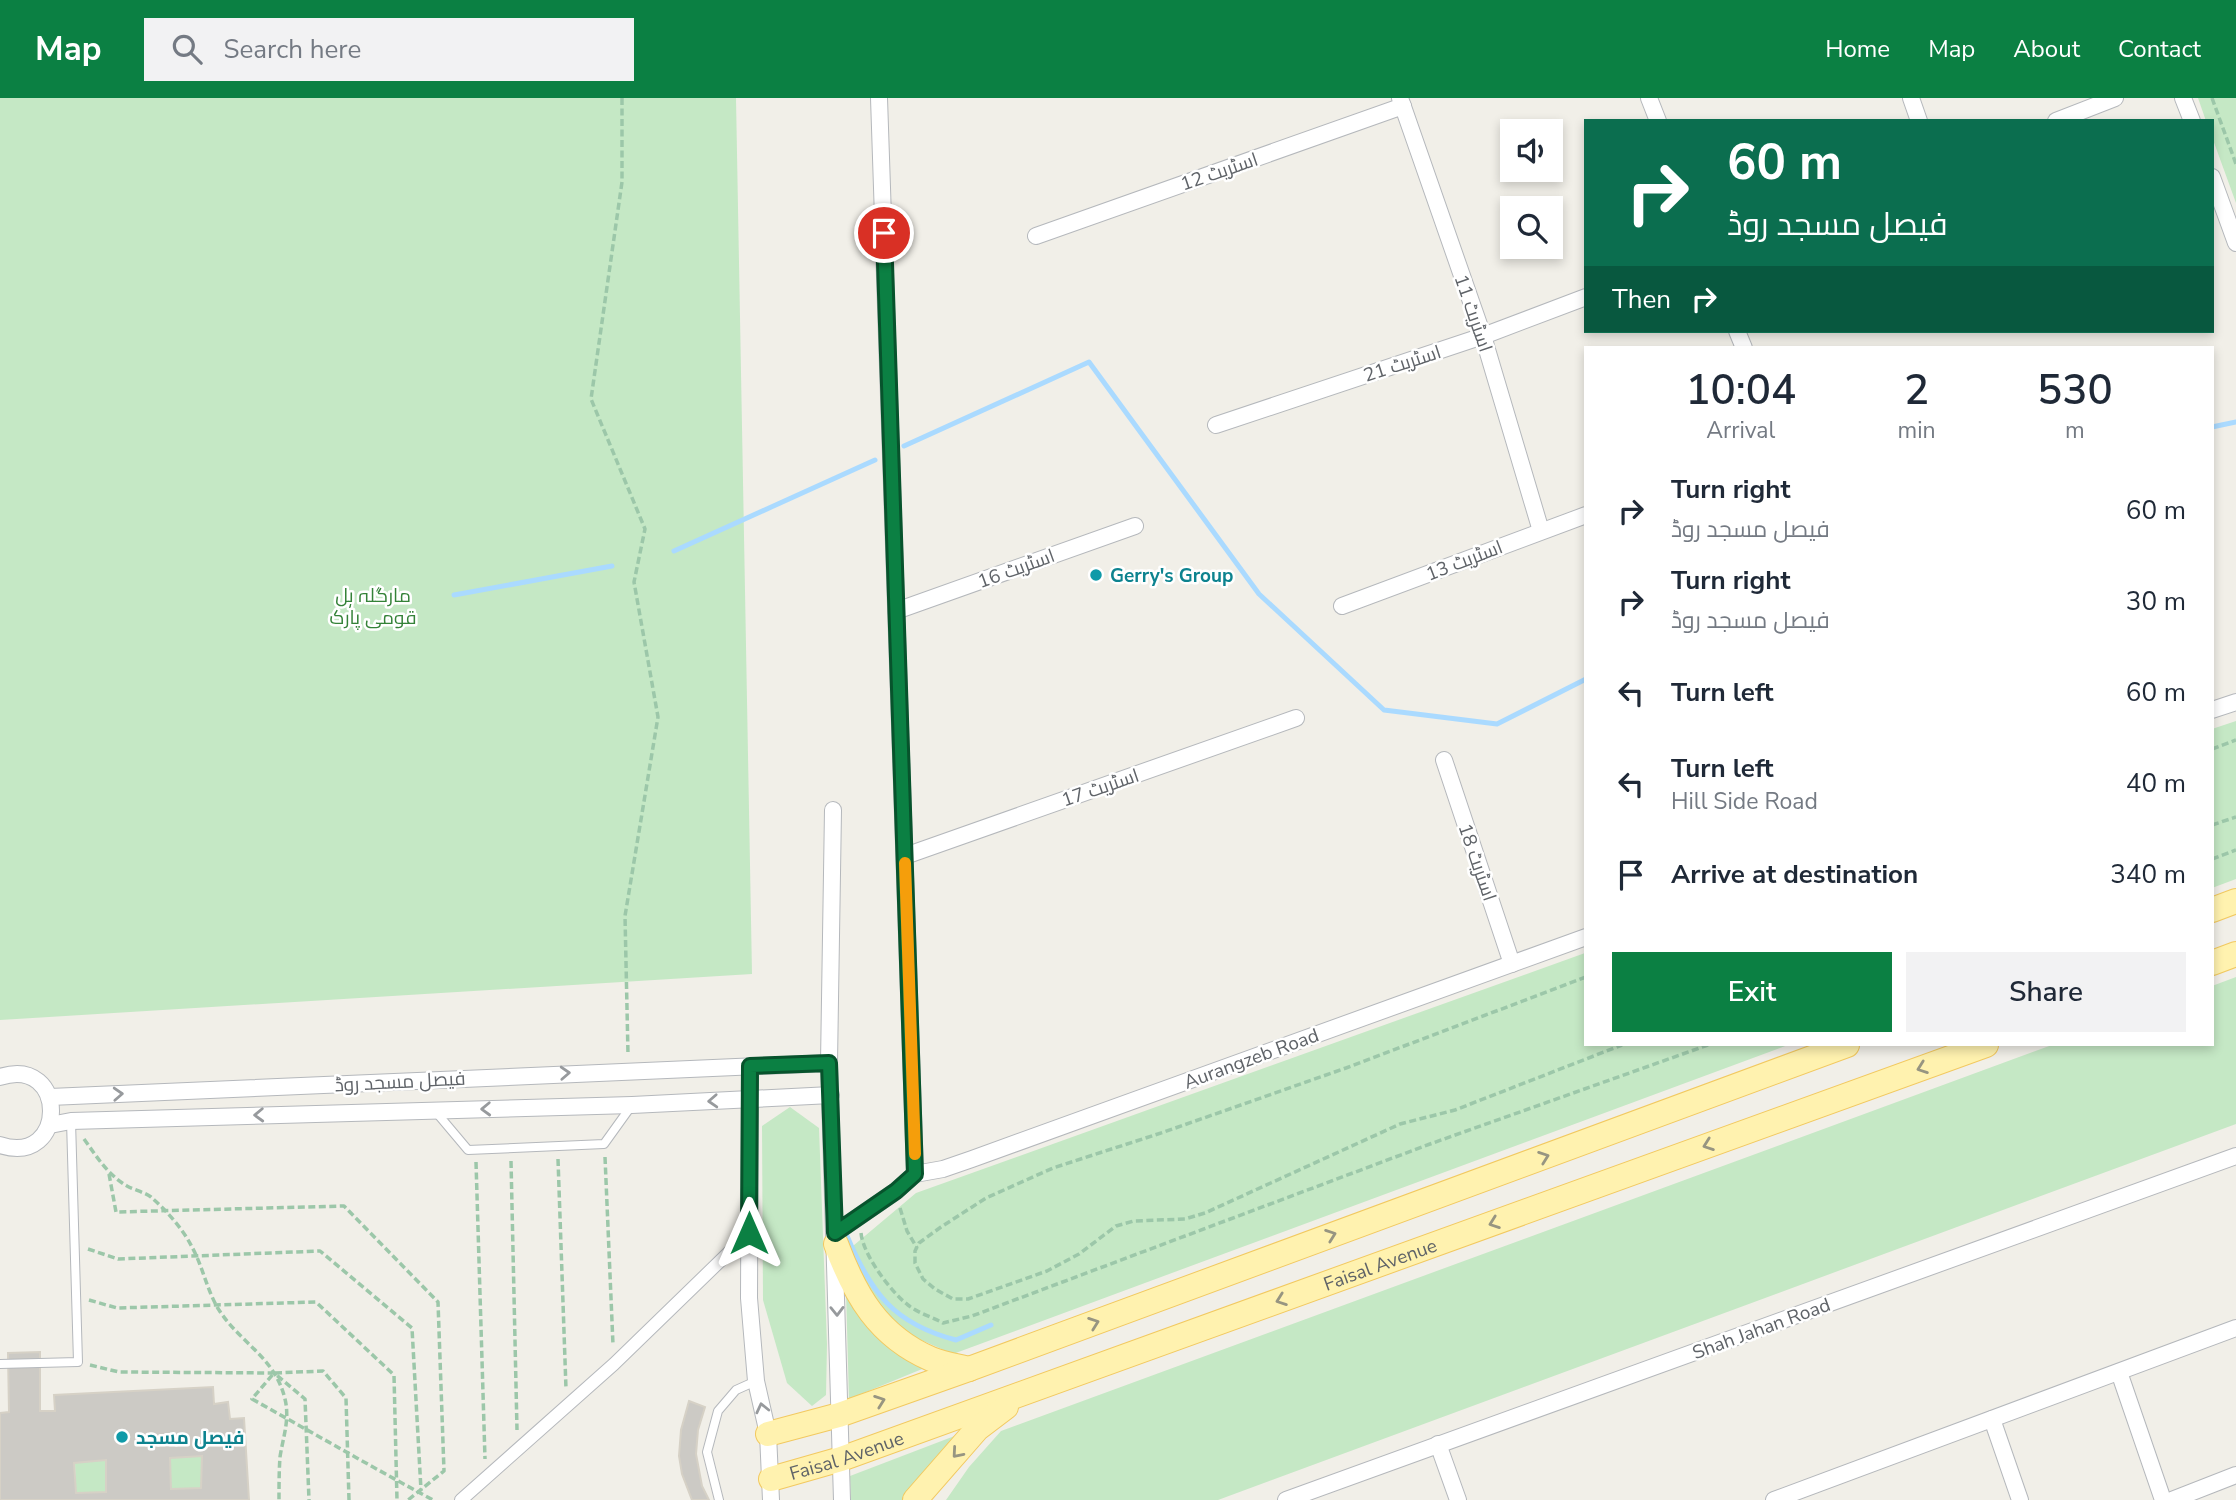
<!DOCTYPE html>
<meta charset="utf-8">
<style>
:root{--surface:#fff;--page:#f2f2f3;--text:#1f2937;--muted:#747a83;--accent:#0b8043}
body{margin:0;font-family:"Nunito Sans",Cairo,sans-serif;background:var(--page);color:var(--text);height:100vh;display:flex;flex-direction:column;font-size:26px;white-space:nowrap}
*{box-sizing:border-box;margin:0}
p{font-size:23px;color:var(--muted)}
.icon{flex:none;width:38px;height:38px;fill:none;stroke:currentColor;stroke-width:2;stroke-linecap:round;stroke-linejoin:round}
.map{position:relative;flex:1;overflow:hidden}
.drawer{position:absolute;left:1584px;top:248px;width:630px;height:700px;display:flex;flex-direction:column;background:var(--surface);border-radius:0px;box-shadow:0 4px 10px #0003}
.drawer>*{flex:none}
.hud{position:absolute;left:1584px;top:21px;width:630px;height:214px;border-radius:0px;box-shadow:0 4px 10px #0003;background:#0b6e4f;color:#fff;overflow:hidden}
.controls{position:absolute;left:1500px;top:21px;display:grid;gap:14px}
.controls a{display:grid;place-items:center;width:63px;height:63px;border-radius:0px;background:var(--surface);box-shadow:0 4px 10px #0003;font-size:35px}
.pin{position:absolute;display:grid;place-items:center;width:60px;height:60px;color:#fff;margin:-30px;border:4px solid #fff;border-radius:50%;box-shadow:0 2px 7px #0007}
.me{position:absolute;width:77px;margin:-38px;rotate:0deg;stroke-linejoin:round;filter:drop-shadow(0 0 5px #0008)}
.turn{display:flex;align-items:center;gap:24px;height:147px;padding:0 28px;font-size:32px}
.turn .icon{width:91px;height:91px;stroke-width:2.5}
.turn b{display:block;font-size:49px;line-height:60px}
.then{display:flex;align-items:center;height:66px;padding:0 28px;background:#0003;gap:14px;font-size:26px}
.eta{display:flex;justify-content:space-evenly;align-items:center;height:119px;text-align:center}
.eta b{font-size:42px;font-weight:600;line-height:49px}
.button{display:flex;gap:14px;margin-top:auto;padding:14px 28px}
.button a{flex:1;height:80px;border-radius:0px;background:var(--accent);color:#fff;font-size:28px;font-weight:600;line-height:80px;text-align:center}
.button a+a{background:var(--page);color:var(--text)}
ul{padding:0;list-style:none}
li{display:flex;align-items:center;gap:21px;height:91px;padding:0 28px}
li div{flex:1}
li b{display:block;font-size:26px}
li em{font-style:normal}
header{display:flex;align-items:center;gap:42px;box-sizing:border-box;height:98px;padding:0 35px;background:var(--accent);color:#fff}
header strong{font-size:33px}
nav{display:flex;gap:38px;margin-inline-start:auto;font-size:24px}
.search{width:490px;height:63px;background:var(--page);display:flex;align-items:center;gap:18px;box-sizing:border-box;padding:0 24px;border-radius:0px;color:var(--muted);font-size:26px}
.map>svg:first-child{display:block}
.green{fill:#c5e8c5}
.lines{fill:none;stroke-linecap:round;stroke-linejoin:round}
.stream{stroke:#aadaff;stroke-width:5}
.building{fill:#cccac5;stroke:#d6d1c6;stroke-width:2;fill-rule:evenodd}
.service-casing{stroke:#b5b8bc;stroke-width:10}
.pedestrian-casing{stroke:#b5b8bc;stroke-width:14}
.minor-casing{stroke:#b5b8bc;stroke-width:18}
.primary-casing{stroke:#f2c960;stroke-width:26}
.path{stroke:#9cc7a9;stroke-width:3.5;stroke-dasharray:7 3.5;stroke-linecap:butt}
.service{stroke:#fff;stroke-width:8}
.pedestrian{stroke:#fff;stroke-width:12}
.minor{stroke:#fff;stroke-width:16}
.primary{stroke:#fff2af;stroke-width:24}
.oneway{stroke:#979581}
.oneway2{stroke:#979a9d}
.route-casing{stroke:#07532c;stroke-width:18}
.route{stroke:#0b8043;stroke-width:12}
.slow{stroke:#f59e0b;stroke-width:12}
.culture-dot{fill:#0f9aa8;stroke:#fff;stroke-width:2.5}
.labels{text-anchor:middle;stroke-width:5;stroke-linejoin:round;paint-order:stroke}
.street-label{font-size:19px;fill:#5f6368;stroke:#fff}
.culture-label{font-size:19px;font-weight:bold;fill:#0d838f;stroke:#fff;text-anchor:start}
.park-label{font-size:19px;fill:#348238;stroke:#fff}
</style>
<header>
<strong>Map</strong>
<div class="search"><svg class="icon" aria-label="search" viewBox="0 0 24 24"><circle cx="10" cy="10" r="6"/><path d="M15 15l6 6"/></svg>Search here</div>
<nav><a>Home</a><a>Map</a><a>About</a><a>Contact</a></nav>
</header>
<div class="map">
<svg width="2236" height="1402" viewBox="0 0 2236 1402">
<rect width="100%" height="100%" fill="#f1efe8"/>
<g class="green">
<path d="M0,0H736L752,876L0,922Z"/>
<path d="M2198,0H2236V105L2212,39V23H2206Z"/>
<path d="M2236,623V781L2212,790V631Z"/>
<path d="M1585,855L1586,947H1788L953,1256L905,1235L876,1207L847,1153L916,1095Z"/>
<path d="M2236,879V1026L1218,1402H946L969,1369L1001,1333L2052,947H2212V888Z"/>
<path d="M790,1009L819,1030L827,1246L826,1297L812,1308L787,1285L763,1202L762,1028Z"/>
<path d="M846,1193L927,1269L849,1301Z"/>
<path d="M965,1334L906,1402H851L850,1378Z"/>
<path d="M202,1358L201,1390L171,1391L170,1360Z"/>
<path d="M106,1362V1394L76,1395L75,1365Z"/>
</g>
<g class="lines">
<g class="stream">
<path d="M2212,329L2236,324"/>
<path d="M904,348L1089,264L1259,496L1384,612L1497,626L1586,581"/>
<path d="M674,453L875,362"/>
<path d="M454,497L612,468"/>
<path d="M847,1138C871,1195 894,1226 956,1242L991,1227"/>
</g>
</g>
<g class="building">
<path d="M40,1254V1313H55L54,1297L213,1289L214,1306L228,1304L230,1321L244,1320L249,1402H0V1315L9,1314L8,1255ZM202,1358L201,1390L171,1391L170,1360ZM106,1362V1394L76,1395L74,1365Z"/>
<path d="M689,1303L705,1309L698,1332L696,1356L702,1388L709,1402H692L682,1376L679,1358L681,1332Z"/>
</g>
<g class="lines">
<defs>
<g id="service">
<path d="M436,1014L468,1052L604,1046L632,1007"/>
<path d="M0,1266L78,1264L71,1023"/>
<path d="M719,1402L707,1354L718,1313L736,1292L756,1283"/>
</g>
<path id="pedestrian" d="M461,1402L614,1266L749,1135"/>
<g id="minor">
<path d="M879,0L915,1076"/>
<path d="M1400,0L1483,238L1541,433"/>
<path d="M1649,0L1658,23"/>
<path d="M1911,0L1919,23"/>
<path d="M2183,0L2192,23"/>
<path d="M2056,23L2115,0"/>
<path d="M2212,79L2236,145"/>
<path d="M1036,138L1403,8"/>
<path d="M1737,233L1744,250"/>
<path d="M1216,327L1483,238L1586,199"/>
<path d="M1342,508L1586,417"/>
<path d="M896,513L1135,428"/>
<path d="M2212,612L2236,604"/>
<path d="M1444,662L1512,866"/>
<path d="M833,712L829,965L842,1402"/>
<path d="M905,758L1296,620"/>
<path d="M750,968L749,1200L756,1283L768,1336L771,1402"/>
<path d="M0,979C68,957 68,1069 0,1047"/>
<path d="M50,999L829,965"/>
<path d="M50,1027L71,1023L632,1007L831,997"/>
<path d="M915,1076L943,1071L972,1061L1586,839"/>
<path d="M835,1135L896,1093L915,1076"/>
<path d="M2119,1274L2163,1402"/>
<path d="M1992,1321L2020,1402"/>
<path d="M1438,1346L1458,1402"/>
<path d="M1286,1402L2236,1058"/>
<path d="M1774,1402L2236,1230"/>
<path d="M2172,1402L2236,1377"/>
</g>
<g id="primary">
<path d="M2212,812L2236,803"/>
<path d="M2212,865L2236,856"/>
<path d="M836,1146C855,1197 878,1238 931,1261C943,1266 957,1268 969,1271"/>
<path d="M768,1336L839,1317L969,1271L1847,947"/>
<path id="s1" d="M771,1381L841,1361L1986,947"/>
<path d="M915,1402L977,1331L1006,1309"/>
</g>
</defs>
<use href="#service" class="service-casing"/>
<use href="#pedestrian" class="pedestrian-casing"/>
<use href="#minor" class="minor-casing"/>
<use href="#primary" class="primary-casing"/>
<g class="path">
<path d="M622,0V84L591,301L645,431L634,484L658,619L625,818L628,956"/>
<path d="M2212,0L2236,66"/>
<path d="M2212,651L2236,642"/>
<path d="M2212,727L2236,719"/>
<path d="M2212,761L2236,752"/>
<path d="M1586,879L1346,970L1164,1034L1053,1070L986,1100L941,1129L919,1145L915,1153V1165L923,1181L935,1191L953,1201H968L1047,1173L1079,1156L1116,1128L1134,1123L1185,1121L1205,1115L1400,1026L1455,1012L1622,947"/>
<path d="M84,1041C97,1059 107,1076 127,1088C134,1092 144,1094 151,1099C166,1112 183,1131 192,1149C203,1169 207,1193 219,1212C241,1246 275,1259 285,1301C290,1322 283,1339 280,1359C279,1373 279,1388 279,1402"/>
<path d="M605,1059L613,1247"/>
<path d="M558,1061L566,1291"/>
<path d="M511,1063L517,1332"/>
<path d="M476,1064L485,1361"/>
<path d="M109,1076L116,1114L344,1108L438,1204L444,1373L408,1402"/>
<path d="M900,1110L907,1133L917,1150"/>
<path d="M861,1135C863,1157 891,1194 908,1207C918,1215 932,1219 943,1225L972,1218L1430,1046L1708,947"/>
<path d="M88,1151L118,1161L320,1153L412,1230L421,1392"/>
<path d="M89,1202L117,1210L316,1204L394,1277L397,1402"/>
<path d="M90,1267L119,1274L274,1275L305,1301L309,1402"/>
<path d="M349,1402L346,1300L323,1273L274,1275L252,1301C313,1335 372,1369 433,1402"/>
</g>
<use href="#service" class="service"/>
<use href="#pedestrian" class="pedestrian"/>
<use href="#minor" class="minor"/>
<use href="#primary" class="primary"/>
</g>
<defs><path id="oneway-chevron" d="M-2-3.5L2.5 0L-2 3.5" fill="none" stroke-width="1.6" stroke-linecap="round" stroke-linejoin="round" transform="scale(1.75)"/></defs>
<g class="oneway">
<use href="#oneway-chevron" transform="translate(1922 970) rotate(160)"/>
<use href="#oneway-chevron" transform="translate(1708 1047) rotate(160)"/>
<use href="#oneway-chevron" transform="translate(1544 1059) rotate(-20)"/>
<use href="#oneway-chevron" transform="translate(1494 1125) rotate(160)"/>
<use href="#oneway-chevron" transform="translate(1331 1137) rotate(-20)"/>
<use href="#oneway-chevron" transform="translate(1281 1202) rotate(160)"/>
<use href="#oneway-chevron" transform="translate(1094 1225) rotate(-20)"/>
<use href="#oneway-chevron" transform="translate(880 1303) rotate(-20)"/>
<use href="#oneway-chevron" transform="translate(957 1355) rotate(131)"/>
</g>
<g class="oneway2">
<use href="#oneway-chevron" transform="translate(565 975) rotate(-3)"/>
<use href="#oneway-chevron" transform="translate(118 996) rotate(-3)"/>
<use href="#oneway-chevron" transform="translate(713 1003) rotate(177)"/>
<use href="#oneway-chevron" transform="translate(486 1011) rotate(178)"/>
<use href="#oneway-chevron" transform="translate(259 1017) rotate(178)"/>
<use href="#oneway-chevron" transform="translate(837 1213) rotate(89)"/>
<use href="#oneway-chevron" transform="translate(762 1310) rotate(-103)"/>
</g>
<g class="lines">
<defs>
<path id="route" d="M749,1135L750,968L829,965L835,1135L896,1093L915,1076L884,135"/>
</defs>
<use href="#route" class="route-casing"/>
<use href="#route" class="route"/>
<path class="slow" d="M905,765L915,1056"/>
</g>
<g class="culture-dot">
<circle cx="1096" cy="477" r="7"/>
<circle cx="122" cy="1339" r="7"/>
</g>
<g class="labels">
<g class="street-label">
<text transform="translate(1219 73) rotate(-19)" y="7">اسٹریٹ 12</text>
<text transform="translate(1474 215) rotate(71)" y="7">اسٹریٹ 11</text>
<text transform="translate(1402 265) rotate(-18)" y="7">اسٹریٹ 21</text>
<text transform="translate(1464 462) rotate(-21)" y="7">اسٹریٹ 13</text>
<text transform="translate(1016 470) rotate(-20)" y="7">اسٹریٹ 16</text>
<text transform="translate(1100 689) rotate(-19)" y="7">اسٹریٹ 17</text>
<text transform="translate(1478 764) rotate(71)" y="7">اسٹریٹ 18</text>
<text transform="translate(1251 960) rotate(-20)" y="7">Aurangzeb Road</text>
<text transform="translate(400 983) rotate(-3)" y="7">فیصل مسجد روڈ</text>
<text dy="7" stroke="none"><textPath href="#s1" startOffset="646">Faisal Avenue</textPath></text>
<text transform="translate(1761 1230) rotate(-20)" y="7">Shah Jahan Road</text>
<text dy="7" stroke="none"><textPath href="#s1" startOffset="79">Faisal Avenue</textPath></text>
</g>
<g class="culture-label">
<text x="1110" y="484">Gerry's Group</text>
<text x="136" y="1346">فیصل مسجد</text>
</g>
<g class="park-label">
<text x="373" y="504">مارگلہ ہل<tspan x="373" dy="22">قومی پارک</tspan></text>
</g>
</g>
</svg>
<div class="controls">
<a><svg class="icon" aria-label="sound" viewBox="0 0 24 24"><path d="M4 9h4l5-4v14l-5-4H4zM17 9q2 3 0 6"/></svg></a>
<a><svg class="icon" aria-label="search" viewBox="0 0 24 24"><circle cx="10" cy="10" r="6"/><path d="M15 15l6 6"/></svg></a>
</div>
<div class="pin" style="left:884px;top:135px;background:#d93025"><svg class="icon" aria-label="arrive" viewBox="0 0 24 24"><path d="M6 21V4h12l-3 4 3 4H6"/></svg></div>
<svg class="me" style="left:749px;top:1135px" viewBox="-20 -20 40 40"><path d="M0-17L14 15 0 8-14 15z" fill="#0b8043" stroke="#fff" stroke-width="4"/></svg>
<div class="hud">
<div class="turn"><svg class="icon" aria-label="right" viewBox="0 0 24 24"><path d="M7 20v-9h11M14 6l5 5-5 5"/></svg><div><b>60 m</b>فیصل مسجد روڈ</div></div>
<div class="then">Then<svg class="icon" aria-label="right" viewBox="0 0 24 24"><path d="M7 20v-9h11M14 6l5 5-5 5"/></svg></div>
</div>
<section class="drawer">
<div class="eta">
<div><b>10:04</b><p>Arrival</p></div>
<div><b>2</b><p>min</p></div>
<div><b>530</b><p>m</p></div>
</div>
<ul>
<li><svg class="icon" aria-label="right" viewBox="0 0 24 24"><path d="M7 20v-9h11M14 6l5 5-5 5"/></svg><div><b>Turn right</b><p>فیصل مسجد روڈ</p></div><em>60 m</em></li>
<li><svg class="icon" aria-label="right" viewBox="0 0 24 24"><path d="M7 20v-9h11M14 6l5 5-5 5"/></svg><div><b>Turn right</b><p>فیصل مسجد روڈ</p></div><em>30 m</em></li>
<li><svg class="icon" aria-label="left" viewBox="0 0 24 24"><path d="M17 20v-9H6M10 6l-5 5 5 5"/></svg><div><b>Turn left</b></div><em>60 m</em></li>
<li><svg class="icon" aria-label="left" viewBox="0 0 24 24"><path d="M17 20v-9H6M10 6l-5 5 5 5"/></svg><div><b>Turn left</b><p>Hill Side Road</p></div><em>40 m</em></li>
<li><svg class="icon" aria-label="arrive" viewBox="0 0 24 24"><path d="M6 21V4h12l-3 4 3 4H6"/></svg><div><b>Arrive at destination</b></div><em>340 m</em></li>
</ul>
<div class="button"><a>Exit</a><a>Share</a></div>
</section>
</div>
